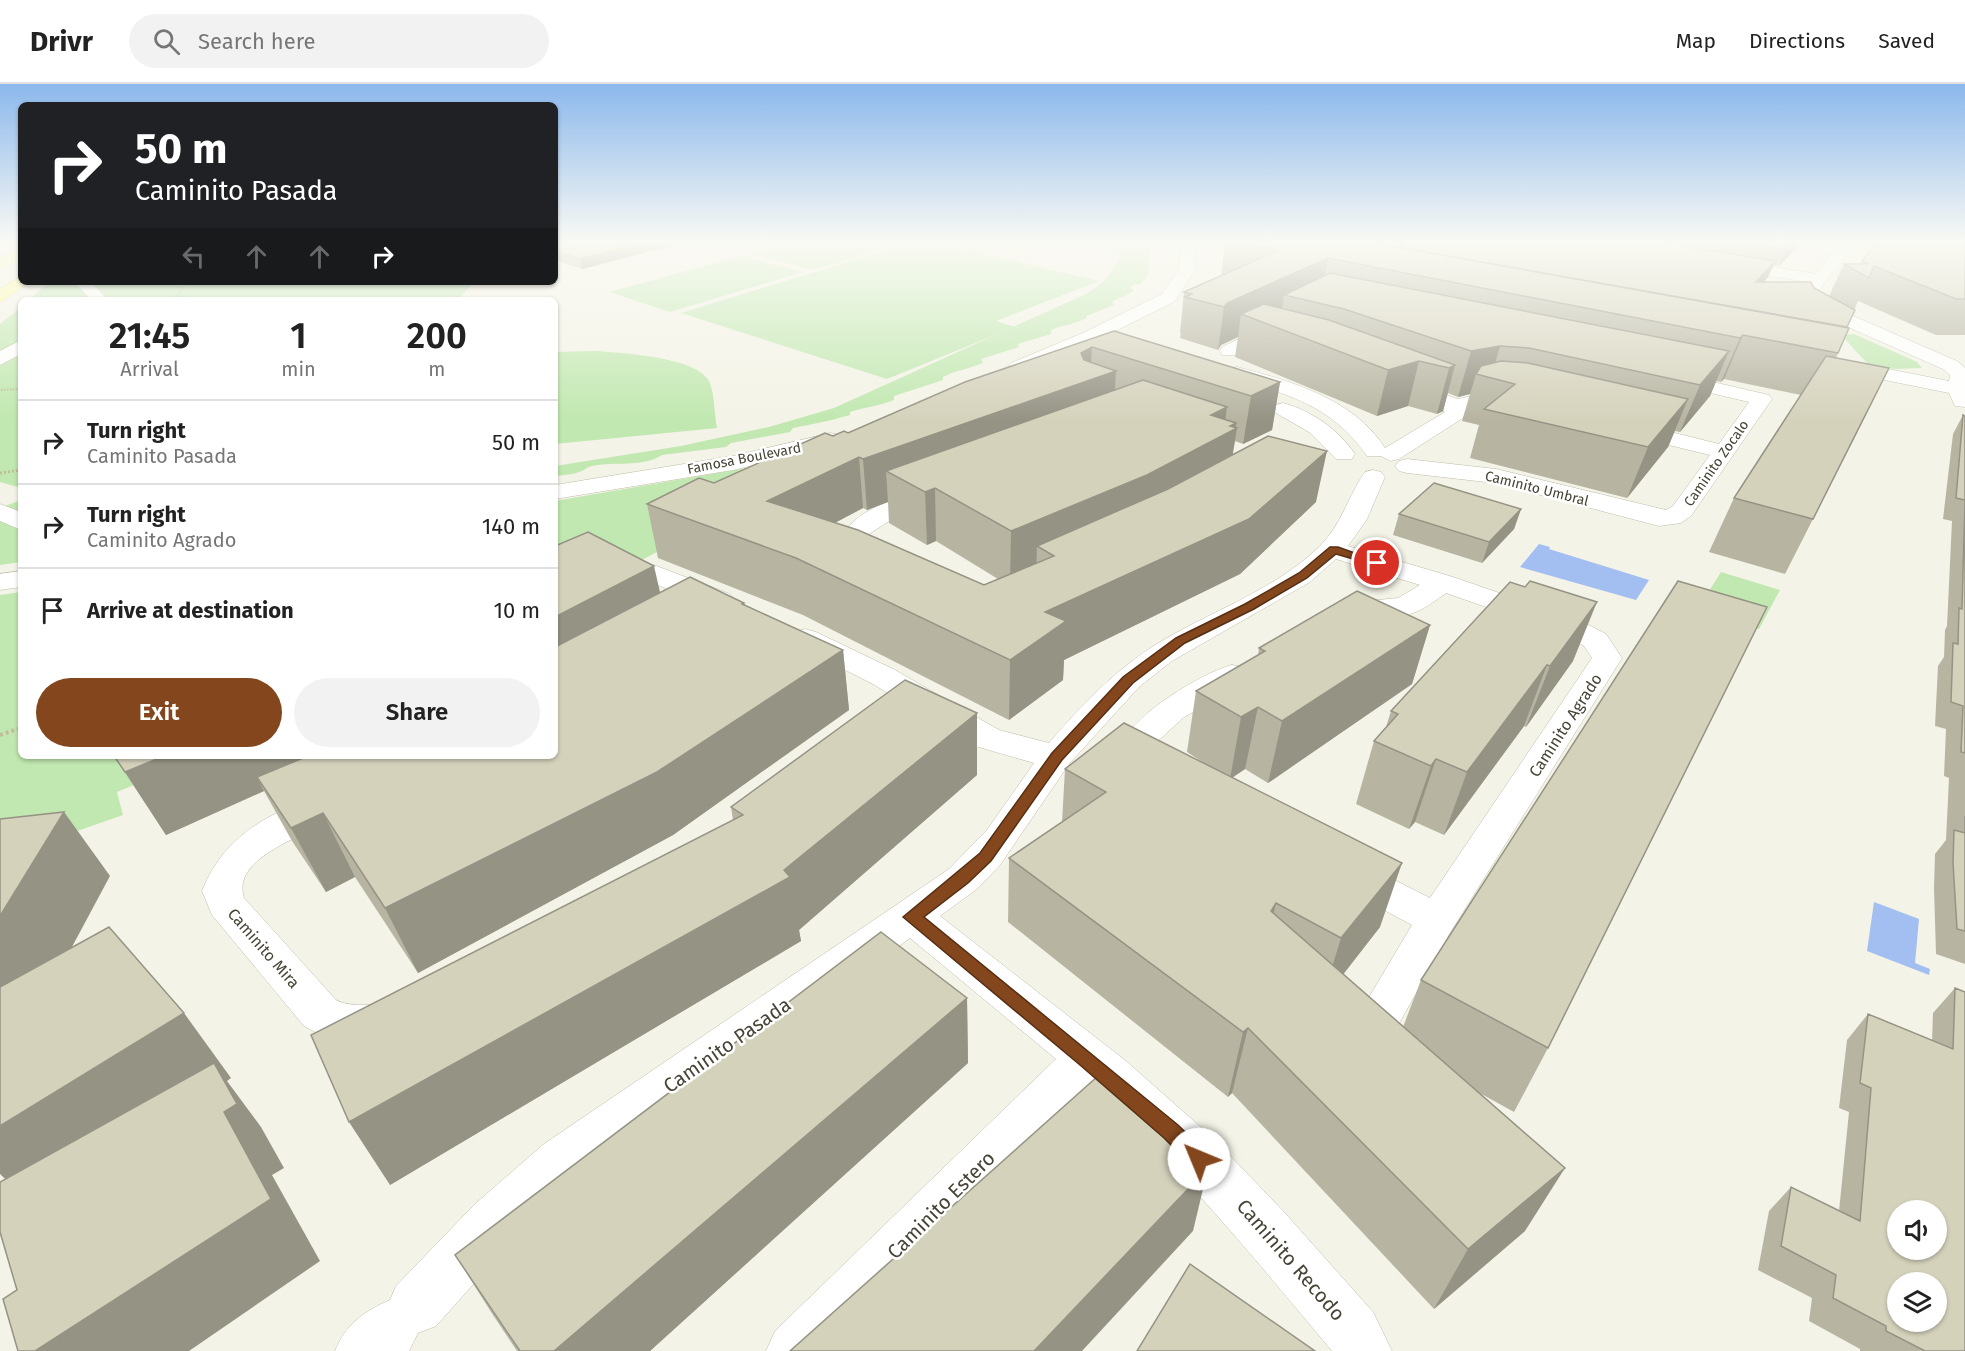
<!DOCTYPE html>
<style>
:root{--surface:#fff;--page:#f2f2f2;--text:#222;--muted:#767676;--line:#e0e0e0;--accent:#83461d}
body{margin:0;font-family:"Fira Sans",sans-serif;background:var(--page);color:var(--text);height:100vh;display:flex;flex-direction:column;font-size:22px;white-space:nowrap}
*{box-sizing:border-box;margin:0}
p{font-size:20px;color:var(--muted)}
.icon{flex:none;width:33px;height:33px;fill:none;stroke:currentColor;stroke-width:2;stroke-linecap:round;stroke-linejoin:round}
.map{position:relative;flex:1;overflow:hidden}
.panel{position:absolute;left:18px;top:213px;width:540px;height:462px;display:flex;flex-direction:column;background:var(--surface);border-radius:9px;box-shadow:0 2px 4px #0004}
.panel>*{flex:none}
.guide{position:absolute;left:18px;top:18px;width:540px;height:183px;border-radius:9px;box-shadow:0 2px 4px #0004;background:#202124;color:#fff;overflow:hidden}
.tools{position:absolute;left:1887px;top:1116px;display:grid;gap:12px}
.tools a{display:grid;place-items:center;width:60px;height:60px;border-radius:50%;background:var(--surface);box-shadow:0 2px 4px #0004;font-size:30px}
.pin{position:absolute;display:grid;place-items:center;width:51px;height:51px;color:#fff;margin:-26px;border:3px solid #fff;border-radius:50%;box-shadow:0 2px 6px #0007}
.me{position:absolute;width:66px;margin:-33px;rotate:315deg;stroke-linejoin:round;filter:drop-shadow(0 0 4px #0008)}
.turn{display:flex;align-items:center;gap:21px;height:126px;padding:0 18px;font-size:27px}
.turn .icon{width:78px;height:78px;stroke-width:2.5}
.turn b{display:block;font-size:42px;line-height:51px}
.lanes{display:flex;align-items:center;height:57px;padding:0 18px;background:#0003;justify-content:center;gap:30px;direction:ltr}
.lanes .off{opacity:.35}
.eta{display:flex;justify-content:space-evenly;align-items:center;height:102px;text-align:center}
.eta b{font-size:36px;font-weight:600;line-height:42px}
.button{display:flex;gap:12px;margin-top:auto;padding:12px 18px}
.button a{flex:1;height:69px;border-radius:36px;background:var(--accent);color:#fff;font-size:24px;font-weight:600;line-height:69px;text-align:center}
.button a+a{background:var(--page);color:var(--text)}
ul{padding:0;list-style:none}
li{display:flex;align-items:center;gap:18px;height:84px;padding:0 18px;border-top:2px solid var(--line)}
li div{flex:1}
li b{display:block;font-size:22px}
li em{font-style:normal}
header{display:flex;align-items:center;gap:36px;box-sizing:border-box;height:84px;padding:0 30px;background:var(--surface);border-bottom:2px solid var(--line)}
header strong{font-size:28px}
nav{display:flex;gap:33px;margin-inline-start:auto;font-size:21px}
.search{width:420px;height:54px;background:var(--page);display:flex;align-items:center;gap:15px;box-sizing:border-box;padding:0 21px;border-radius:33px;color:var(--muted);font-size:22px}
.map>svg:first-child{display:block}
.green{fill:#c1e8b0}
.water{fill:#a3bef1}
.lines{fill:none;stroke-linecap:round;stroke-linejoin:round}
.minor-casing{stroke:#bfbda9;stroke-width:1}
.major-casing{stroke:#e4dd64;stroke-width:1}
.path-far3{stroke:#c1bd9b;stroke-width:1.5;stroke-dasharray:1.5 1.5;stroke-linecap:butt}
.path-far2{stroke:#c1bd9b;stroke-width:2;stroke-dasharray:1.5 1.5;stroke-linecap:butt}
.path-far1{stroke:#c1bd9b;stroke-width:3;stroke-dasharray:2 2;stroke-linecap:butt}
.path{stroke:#c1bd9b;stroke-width:4;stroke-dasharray:3 3;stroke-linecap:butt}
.minor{fill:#fff;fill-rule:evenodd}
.major{fill:#fefa95;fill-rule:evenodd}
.wall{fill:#b7b5a2;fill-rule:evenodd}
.shaded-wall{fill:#959384}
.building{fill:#d5d2bc;stroke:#959384;stroke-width:1.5;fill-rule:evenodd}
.route{fill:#83461d;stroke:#552e13;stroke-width:1.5}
.labels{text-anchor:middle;stroke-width:5;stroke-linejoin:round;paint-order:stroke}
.far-street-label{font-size:14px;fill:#474436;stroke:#fff}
.street-label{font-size:16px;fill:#474436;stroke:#fff}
.near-street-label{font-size:20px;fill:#474436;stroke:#fff}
</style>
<header>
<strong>Drivr</strong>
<div class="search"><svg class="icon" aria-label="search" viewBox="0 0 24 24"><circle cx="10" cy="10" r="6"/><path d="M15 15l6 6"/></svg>Search here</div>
<nav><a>Map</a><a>Directions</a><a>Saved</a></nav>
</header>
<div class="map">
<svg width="1965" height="1267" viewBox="0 0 1965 1267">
<rect width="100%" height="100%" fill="#f4f3e7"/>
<g class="green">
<path d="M791,158H905L813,186L751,170Z"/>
<path d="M913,158H932L1099,197L996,237L1015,243L887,295L681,229Z"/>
<path d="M1088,158H1142L1150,162L1149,189L1141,200H1134L1131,204L1134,206C1127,212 1120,213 1112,218L1114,221L1086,232L1087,234C1075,240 1063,241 1051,246V250L1018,260L1019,263L981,275L983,279C969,285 956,286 943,293V296L894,312V316C879,322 866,323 850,328V331C830,337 812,340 793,344L790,348L731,359L726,363L662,371C641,384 615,377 592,382C587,383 584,387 579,388C572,391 563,391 555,392V382L681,362L769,343L834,324L1088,209L1104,197L1121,174L1119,168Z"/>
<path d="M741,172L803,188L670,228L609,208Z"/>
<path d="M49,198H473L459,216H29Z"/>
<path d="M21,223V404L0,398V240Z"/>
<path d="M1854,250L1917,278L1922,284L1894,285L1868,280L1841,251Z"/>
<path d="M597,267C621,269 697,273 709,297C715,310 714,330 717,344L555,360V268Z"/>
<path d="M811,373L707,442L555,521V417Z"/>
<path d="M21,416V478L0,481V424Z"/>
<path d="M1721,488L1780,506L1759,545L1697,526Z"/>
<path d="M21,508V672H204L117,708L123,731L0,774V511Z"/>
</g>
<g class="water">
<path d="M1539,460L1550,463L1549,465L1649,496L1636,516L1520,483Z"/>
<path d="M1874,818L1919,835L1915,879L1930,885L1929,891L1867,867Z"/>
</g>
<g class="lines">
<defs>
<g id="minor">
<path d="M1181,158H1195V186L1174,218L1097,256L1025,287H1011L1008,283L1011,279L1085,248L1162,210L1179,186Z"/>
<path d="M1196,158C1214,158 1262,157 1274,169L1267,173L1203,162Z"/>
<path d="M1841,158H1856L1819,206L1821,213L1851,231L1957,277L1965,284V323L1955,322L1949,309L1835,286L1832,282L1835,278L1842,276L1949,297L1950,291L1943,285L1839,239L1807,219L1803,206L1809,198L1726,185L1718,180L1726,175L1816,190Z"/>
<path d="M74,198H91L108,216H91Z"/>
<path d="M1275,238L1284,243L1281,247L1236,271H1222L1220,267L1222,263Z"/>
<path d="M21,256V270L0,281V267Z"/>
<path d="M1237,283C1291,297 1354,315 1385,364L1445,328L1398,305L1395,301L1398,297H1412L1457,315L1487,309L1520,313L1523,317L1520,321H1487L1466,326L1463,334L1399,375L1391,377L1381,372H1367C1332,321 1287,310 1230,293L1227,289L1230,285Z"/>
<path d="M1670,288L1769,311L1772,315L1691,432L1681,439L1659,442L1495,399L1407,389L1399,387L1395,382L1399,377L1407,375L1496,385L1666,426L1673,422L1710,371L1619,349L1616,344L1619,339L1627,337L1719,360L1749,318L1663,298L1660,294L1663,290Z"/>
<path d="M1283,319C1311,326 1339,346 1355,370L1352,375H1336L1309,348L1276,329L1273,325L1276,321Z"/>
<path d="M831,349L839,351L842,356L839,361L733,386L555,415V401L733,372Z"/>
<path d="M1373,386L1381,388L1385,393L1367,435L1348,462L1453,493L1583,538L1606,550L1622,574L1451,847L1397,943L1381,949L1365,943L1359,930L1412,841L1337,801L1331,791L1337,781L1351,777L1365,781L1430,814L1592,574L1584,562L1563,550L1446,509C1436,516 1425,525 1413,529C1396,534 1356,536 1339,532L1335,526L1339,520L1398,514L1420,501L1336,475L1310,498L1172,577L1139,603L1069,680L1000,781L977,805L940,832L1126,977L1214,1055L1284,1128L1373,1228L1392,1267H1332C1255,1175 1180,1082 1090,1004L835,1267H766L775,1247L1056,975L910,854L580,1094L513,1156L436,1242L418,1249L409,1267H335C346,1240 363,1228 390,1216L396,1202L475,1120L544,1060L949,785L987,746L1034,679L975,662L873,600L794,560L790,554L794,548L805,545L816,548L895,586L999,646L1049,659C1079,624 1113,588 1152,563C1207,528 1273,508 1320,462C1342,440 1348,412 1365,388Z"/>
<path d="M930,406L939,408L942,413L939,418L894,434L869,450L867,455C876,463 888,466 894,475L890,481C870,486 852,472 841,456C853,424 900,413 930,406Z"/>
<path d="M0,420L21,428V446L0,437Z"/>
<path d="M638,475L730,510L734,516L730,522L720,525L710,522L628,489L624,483L628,477Z"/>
<path d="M21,487V503L0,506V490Z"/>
<path d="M1232,581L1243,583L1248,590L1243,597L1183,634L1159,656V672L1172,687L1166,695C1153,699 1142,699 1133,687C1128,680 1122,671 1123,662C1127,633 1206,587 1232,581Z"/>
<path d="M323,712L336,715L341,724C325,750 229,767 244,814L336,916C354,926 376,916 398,924L404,937L398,950L374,957L350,958L319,950L304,942L212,831L202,807C223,753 269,727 323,712Z"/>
</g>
<g id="major">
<path d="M21,165V175L0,185V174Z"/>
<path d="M21,192V198H28L27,200L0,218V205Z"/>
</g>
</defs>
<use href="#minor" class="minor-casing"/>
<use href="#major" class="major-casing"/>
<path class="path-far3" d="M174,216L187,198"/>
<path class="path-far2" d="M1,306L21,305"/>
<path class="path-far1" d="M0,389L21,386"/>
<path class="path" d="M0,651L21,644"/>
<use href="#minor" class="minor"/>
<use href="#major" class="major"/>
</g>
<g class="wall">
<path d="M555,158H685L582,185L555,176Z"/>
<path d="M1225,158H1802L1779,182L1774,181L1768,193L1764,198L1814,204L1829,212L1844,180H1861L1862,177L1965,158V251H1936L1858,217L1847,243L1849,244L1836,274L1813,435L1785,490L1709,468L1734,414L1801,311L1724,295L1721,298L1716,297L1710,312L1680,348L1675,347L1668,363L1627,414L1470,374L1479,341L1462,337L1470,310L1458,313L1448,309L1443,327L1437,330L1408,322L1377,332L1235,273L1238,253L1221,261L1218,266L1180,254L1181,249H1180L1184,208L1221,192Z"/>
<path d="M1114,247L1280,298L1272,346L1243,360L1235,357L1232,371L1316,418L1240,490L1064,576L1063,596L1009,636L803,531L658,474L647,420L714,399L833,352L848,349ZM888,418L889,439L927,461L936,457L998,495L984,501L835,439L863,424L867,426Z"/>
<path d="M1963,331L1965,332V880L1936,870L1934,804L1935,770L1946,756L1949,694L1944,692L1946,645L1935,642L1938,582L1944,573L1945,546L1947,542L1952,437L1943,435L1953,350Z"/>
<path d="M1521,425L1514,445L1482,479L1393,451L1399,430Z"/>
<path d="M1510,498L1573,577L1526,643L1524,642L1444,751L1415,738L1409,745L1356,720L1374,657L1386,643L1391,627Z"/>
<path d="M660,508L744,519L745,521L843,566L849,626L673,751L418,889L355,793L326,808L292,757L264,707L166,751L114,672H555Z"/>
<path d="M1430,541L1412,600L1268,699L1245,685L1232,694L1380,843L1343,890L1403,943L1421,896L1548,964L1514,1028L1476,1007L1525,1147L1434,1225L1232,1009L1228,1013L1008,838L1009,774L1062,738L1065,685L1207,681L1187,668L1196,607L1258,571L1259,564Z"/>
<path d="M977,691L799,846L801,857L390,1101L733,736L731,723Z"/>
<path d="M1955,904L1965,1267H1860V1265L1809,1237L1812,1214L1758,1186L1769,1127L1791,1103L1839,1127L1849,1028L1839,1024L1847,956L1868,930L1932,957L1933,929Z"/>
<path d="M967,914L968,979L650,1267H517L493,1231L455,1171Z"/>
</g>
<g class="shaded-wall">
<path d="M645,158H685L582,185L580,175Z"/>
<path d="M1793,158H1802L1779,182L1786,166Z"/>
<path d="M1328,174L1320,213L1284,211L1281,232L1241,230L1238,253L1221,261L1218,266L1224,223L1227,219Z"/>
<path d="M1775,177L1768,193L1748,215L1756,198Z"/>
<path d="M1743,251L1724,295L1721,298L1740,254Z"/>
<path d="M1500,262L1491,294L1476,290L1470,310L1458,313L1471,267Z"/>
<path d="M1092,263L1090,296L1116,287L1113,333L886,387L888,418L867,426L863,375L1081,269Z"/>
<path d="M1729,267L1710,312L1680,348L1700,301Z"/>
<path d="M1419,277L1408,322L1377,332L1388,286Z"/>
<path d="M1455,281L1443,327L1437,330L1449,284Z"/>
<path d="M1280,298L1272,346L1243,360L1251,312Z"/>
<path d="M1688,315L1668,363L1627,414L1648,363Z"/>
<path d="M1227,323L1223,351L1230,342L1236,339V344H1237L1229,394L1054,472L1037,462L1036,491L1010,502L1011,447L1211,331Z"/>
<path d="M1327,367L1316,418L1240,490L1064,576L1063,596L1009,636L1010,576L1045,528Z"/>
<path d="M859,373L863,424L779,468L767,417Z"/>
<path d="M935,404L936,457L927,461L925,408Z"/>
<path d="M1521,425L1514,445L1482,479L1489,458Z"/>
<path d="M654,482L667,539L555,601V533Z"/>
<path d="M1597,518L1573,577L1526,643L1550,582Z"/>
<path d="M1430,541L1412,600L1268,699L1282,637Z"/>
<path d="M843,566L849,626L673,751L418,889L385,824Z"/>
<path d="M1547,581L1524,642L1444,751L1467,688Z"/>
<path d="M1258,623L1245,685L1230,695L1241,633Z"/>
<path d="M977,629V691L799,846L801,857L390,1101L349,1038L784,786Z"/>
<path d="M164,672H342L257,693L264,707L166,751L125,688Z"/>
<path d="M1436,675L1415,738L1409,745L1431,682Z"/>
<path d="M64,728L110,792L0,997V832Z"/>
<path d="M323,729L355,793L326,808L291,744Z"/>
<path d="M1402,779L1380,843L1321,919L1341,854Z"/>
<path d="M1276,819L1261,884L1271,827Z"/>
<path d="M967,914L968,979L650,1267H554Z"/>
<path d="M184,929L231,994L227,997L261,1043L284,1084L272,1091L320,1177L189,1267H35L36,1124L0,1090V1042Z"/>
<path d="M1248,944L1232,1009L1228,1013L1243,948Z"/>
<path d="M1208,1084L1193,1147L1082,1267H1034Z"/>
<path d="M1565,1084L1525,1147L1434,1225L1468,1165Z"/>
</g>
<g class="building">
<path d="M555,158H645L580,175L555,167Z"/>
<path d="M1238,158H1370L1849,244L1838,269L1743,251L1740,254L1328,174L1227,219L1224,223L1185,213L1192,210L1184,208L1279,166Z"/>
<path d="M1370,158H1659L1775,177L1756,198H1811L1814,204L1855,226L1847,243Z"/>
<path d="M1741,158H1793L1786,166Z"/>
<path d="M1877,158H1965V215H1956L1874,182L1869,194L1844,180H1869L1862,177Z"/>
<path d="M1330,189L1729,267L1700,301L1529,264L1500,262L1471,267L1344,225L1284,211Z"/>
<path d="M1264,220L1329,236L1455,281L1449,284L1419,277L1388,286L1241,230Z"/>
<path d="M1114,247L1280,298L1251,312L1092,263L1081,269L1084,276L1116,287L863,375L859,373L767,417L858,446L984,501L1054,472L1037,462L1168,405L1268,352L1327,367L1249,435L1045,528L1066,537L1010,576L796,474L647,420L699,394L714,399L825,349L833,352L844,347L848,349L965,298Z"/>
<path d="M1826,272L1889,284L1813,435L1734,414Z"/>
<path d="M1501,277L1528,279L1688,315L1648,363L1484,325L1515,300L1476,290L1481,282Z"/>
<path d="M1143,296L1227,323L1211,331L1236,339L1230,342L1237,344L1147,391L1011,447L935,404L925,408L886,387Z"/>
<path d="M1963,331L1965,332V669L1961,668L1963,622L1951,618L1953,559L1958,560L1959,524L1962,525L1965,416L1956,414Z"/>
<path d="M1434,399L1521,425L1489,458L1399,430Z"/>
<path d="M588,448L654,482L555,533V462Z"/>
<path d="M690,493L744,519L742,520L843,566L657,688L385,824L323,729L291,744L257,693L308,672H555V563Z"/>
<path d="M1530,497L1597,518L1550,582L1547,581L1467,688L1436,675L1431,682L1374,657L1398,630L1391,627L1510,498L1525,503Z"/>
<path d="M1678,497L1767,523L1548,964L1421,896Z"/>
<path d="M1357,507L1430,541L1282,637L1258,623L1241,633L1196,607L1265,567L1259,564Z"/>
<path d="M905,596L977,629L784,786L790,793L349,1038L311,951L743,731L731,723Z"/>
<path d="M1124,639L1402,779L1341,854L1276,819L1271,827L1565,1084L1468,1165L1248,944L1243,948L1009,774L1106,708L1065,685Z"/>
<path d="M114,672H164L125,688Z"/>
<path d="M64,728L0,832V735Z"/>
<path d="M1965,732V847L1957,845L1953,779L1954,746L1965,749Z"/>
<path d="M109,843L184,929L0,1042V903Z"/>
<path d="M881,848L967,914L554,1267H520L455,1171Z"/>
<path d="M1955,904L1965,908V1267H1925L1886,1247V1242L1833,1214L1836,1191L1781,1162L1791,1103L1860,1137L1871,1004L1860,999L1868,930L1953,965ZM1898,1126H1936V1166H1898ZM1898,1198H1936V1238H1898Z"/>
<path d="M214,979L237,1020L224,1028L271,1115L35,1267H18L3,1215L17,1206L0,1148V1098Z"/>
<path d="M1098,992L1208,1084L1034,1267H790Z"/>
<path d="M1190,1180L1315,1267H1137Z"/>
</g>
<linearGradient id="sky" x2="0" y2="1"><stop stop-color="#8cb8ec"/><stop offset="0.47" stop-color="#fafaf4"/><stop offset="1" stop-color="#fafaf4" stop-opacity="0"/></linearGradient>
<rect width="1965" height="336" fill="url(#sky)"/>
<path class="route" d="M1330,463H1338L1383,479L1377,482L1336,470L1307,494L1254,525L1185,559L1133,599L1062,676L991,777L968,799L924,833L1178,1041L1206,1068L1209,1075L1206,1082L1199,1085L1192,1082L1164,1054L1080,981L903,833L980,769L1052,669L1123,593L1176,554L1245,520L1299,489Z"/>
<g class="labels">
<g class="far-street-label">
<text transform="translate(744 374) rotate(-11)" y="5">Famosa Boulevard</text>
<text transform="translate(1716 379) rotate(-55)" y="5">Caminito Zocalo</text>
<text transform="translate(1537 404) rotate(14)" y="5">Caminito Umbral</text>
</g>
<g class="street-label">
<text transform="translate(1565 641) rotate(-57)" y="6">Caminito Agrado</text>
<text transform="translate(264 864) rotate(49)" y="6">Caminito Mira</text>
</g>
<g class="near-street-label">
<text transform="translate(727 961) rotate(-35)" y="7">Caminito Pasada</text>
<text transform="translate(941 1121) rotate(-45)" y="7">Caminito Estero</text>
<text transform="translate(1291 1176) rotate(49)" y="7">Caminito Recodo</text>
</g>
</g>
</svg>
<div class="tools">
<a><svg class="icon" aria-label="sound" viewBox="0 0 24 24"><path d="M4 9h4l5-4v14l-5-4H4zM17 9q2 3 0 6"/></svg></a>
<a><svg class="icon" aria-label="layers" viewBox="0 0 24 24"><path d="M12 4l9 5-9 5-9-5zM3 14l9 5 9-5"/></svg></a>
</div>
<div class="pin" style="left:1377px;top:479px;background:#d93025"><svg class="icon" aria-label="arrive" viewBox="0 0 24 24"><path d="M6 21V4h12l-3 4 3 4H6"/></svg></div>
<svg class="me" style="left:1199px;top:1075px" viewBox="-20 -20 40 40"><circle r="19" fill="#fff"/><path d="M0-13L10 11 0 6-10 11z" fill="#83461d"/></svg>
<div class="guide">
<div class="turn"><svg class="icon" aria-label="right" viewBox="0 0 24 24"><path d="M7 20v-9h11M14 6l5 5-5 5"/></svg><div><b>50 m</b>Caminito Pasada</div></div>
<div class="lanes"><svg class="icon off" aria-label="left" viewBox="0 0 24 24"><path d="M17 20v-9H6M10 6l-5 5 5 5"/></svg><svg class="icon off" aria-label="ahead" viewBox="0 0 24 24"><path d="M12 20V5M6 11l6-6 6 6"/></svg><svg class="icon off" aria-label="ahead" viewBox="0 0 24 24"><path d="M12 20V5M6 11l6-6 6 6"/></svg><svg class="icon" aria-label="right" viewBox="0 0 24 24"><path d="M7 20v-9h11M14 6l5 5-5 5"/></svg></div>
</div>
<section class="panel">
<div class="eta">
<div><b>21:45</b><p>Arrival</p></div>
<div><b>1</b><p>min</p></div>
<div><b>200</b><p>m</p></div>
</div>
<ul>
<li><svg class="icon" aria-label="right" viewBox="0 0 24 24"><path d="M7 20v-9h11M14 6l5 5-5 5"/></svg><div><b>Turn right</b><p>Caminito Pasada</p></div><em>50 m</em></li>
<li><svg class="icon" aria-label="right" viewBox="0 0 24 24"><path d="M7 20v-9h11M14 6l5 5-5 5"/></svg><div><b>Turn right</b><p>Caminito Agrado</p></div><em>140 m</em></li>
<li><svg class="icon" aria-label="arrive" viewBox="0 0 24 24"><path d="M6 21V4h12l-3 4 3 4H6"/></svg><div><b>Arrive at destination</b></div><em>10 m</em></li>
</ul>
<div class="button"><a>Exit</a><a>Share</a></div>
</section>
</div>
